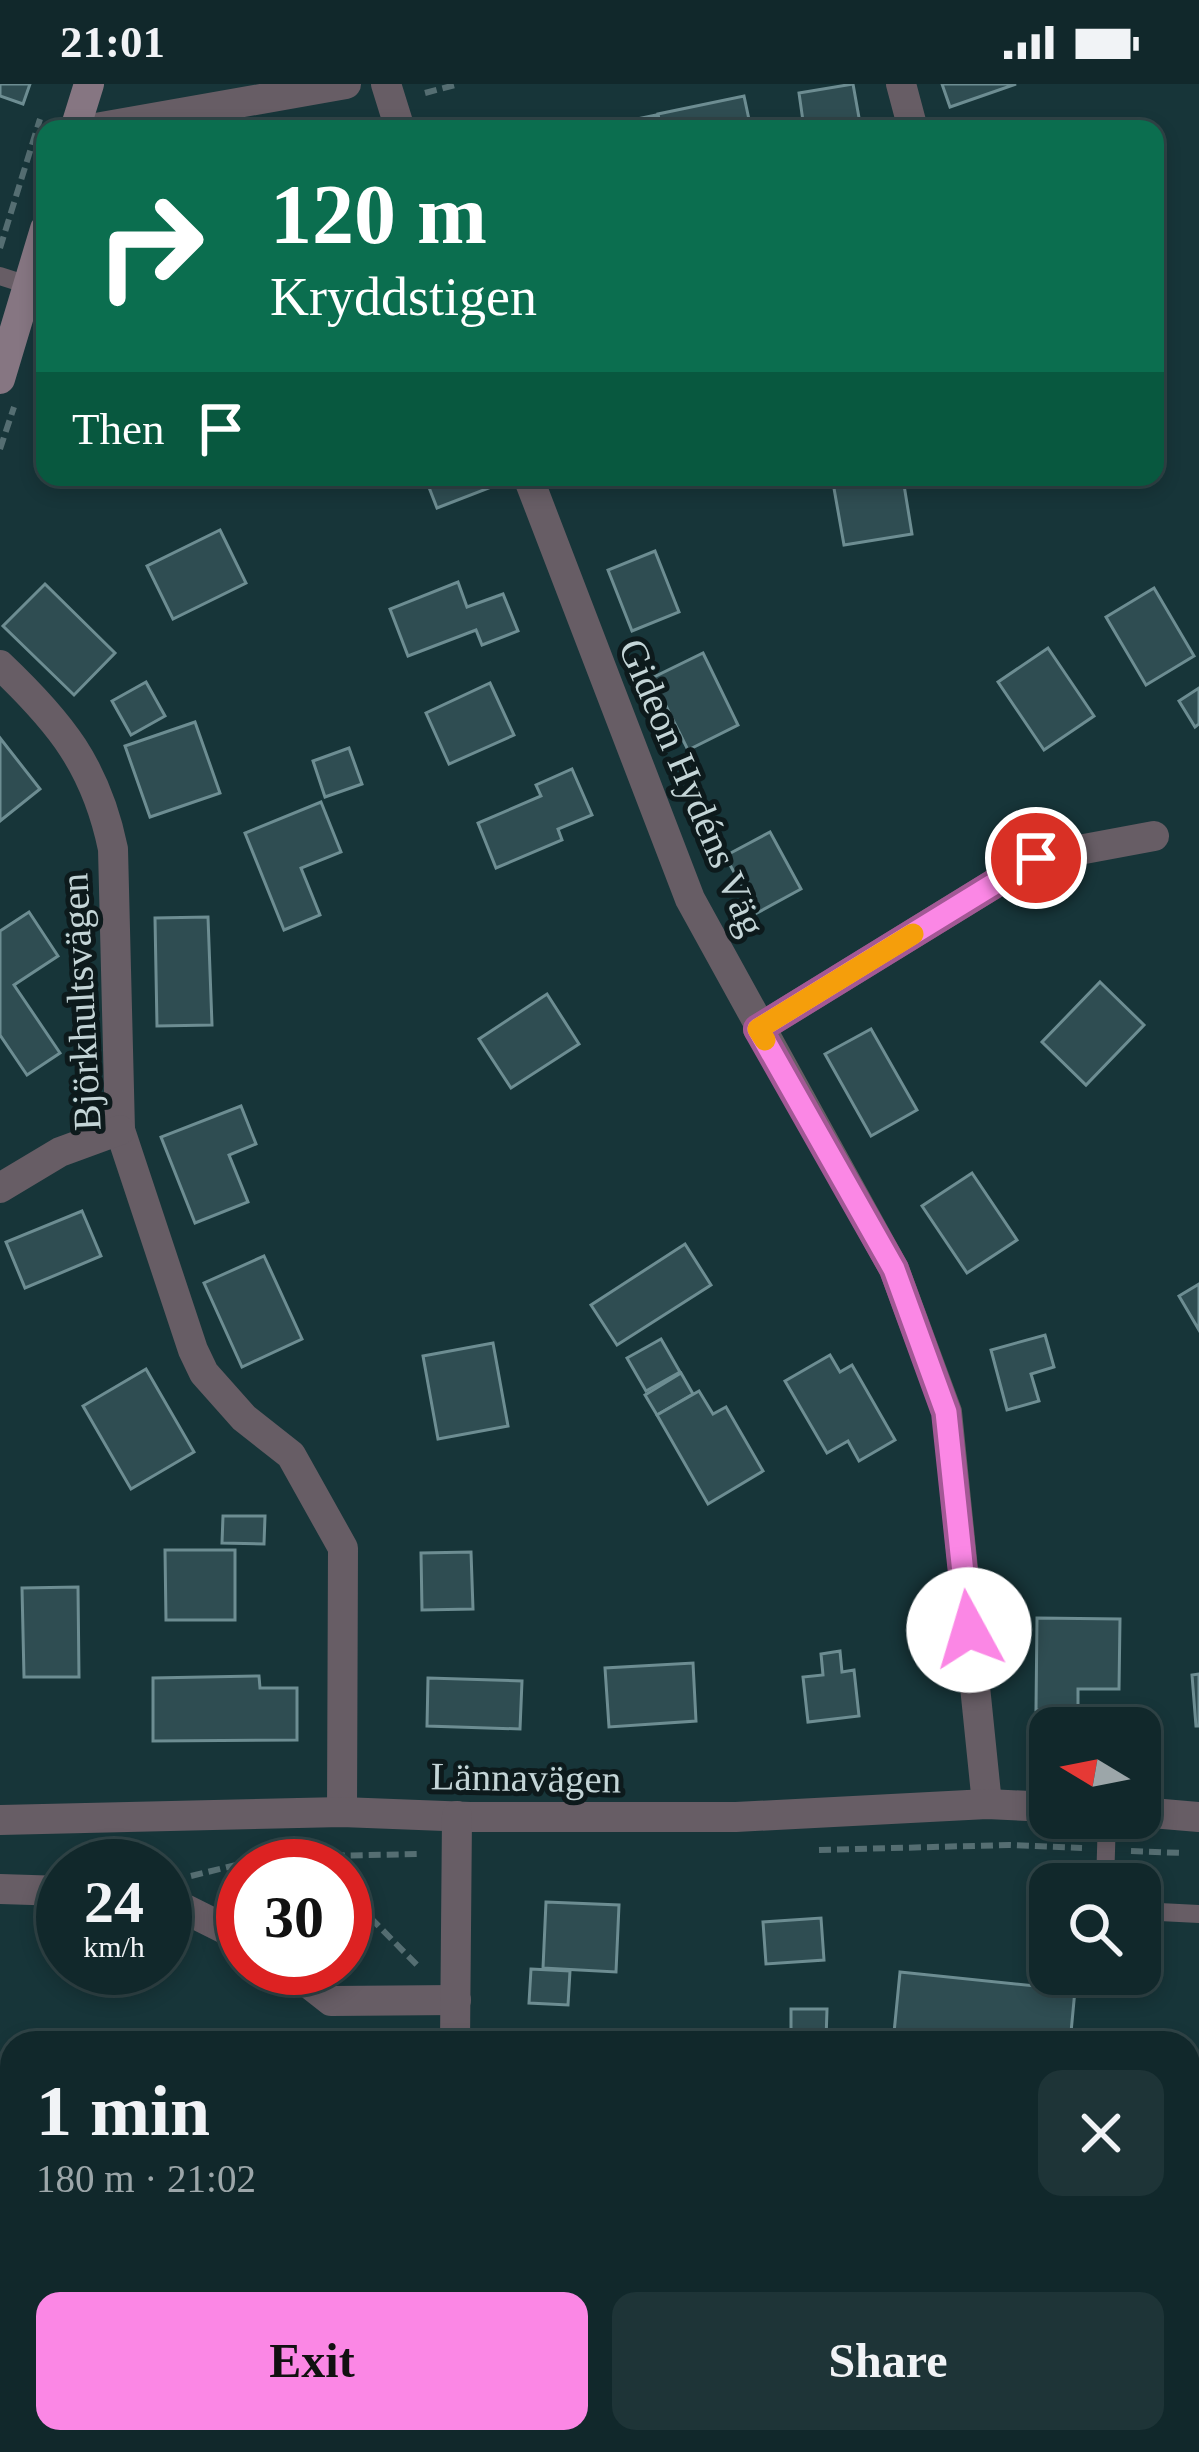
<!DOCTYPE html>
<meta charset="utf-8">
<style>
:root{--surface:#11282b;--page:#1e3437;--text:#f1f3f6;--muted:#9ca6a9;--line:#304447;--accent:#fb87e5}
body{margin:0;font-family:"Times New Roman",serif;background:var(--page);color:var(--text);height:100vh;display:flex;flex-direction:column;font-size:45px;white-space:nowrap}
*{box-sizing:border-box;margin:0}
p{font-size:39px;color:var(--muted)}
.icon{flex:none;width:66px;height:66px;fill:none;stroke:currentColor;stroke-width:2;stroke-linecap:round;stroke-linejoin:round}
.map{position:relative;flex:1;overflow:hidden}
.side{position:absolute;left:0px;top:1947px;width:1200px;height:423px;display:flex;flex-direction:column;background:var(--surface);border-radius:36px 36px 0 0;box-shadow:0 6px 18px #0003,0 0 0 3px var(--line)}
.side>*{flex:none}
.hud{position:absolute;left:36px;top:36px;width:1128px;height:366px;border-radius:24px;box-shadow:0 6px 18px #0003,0 0 0 3px var(--line);background:#0b6e4f;color:#fff;overflow:hidden}
.needle{width:78px;rotate:280deg}
.tools{position:absolute;left:1029px;top:1623px;display:grid;gap:24px}
.tools a{display:grid;place-items:center;width:132px;height:132px;border-radius:24px;background:var(--surface);box-shadow:0 6px 18px #0003,0 0 0 3px var(--line);font-size:60px}
.speed{position:absolute;left:36px;top:1755px;display:flex;gap:24px;font-size:60px;font-weight:700;text-align:center}
.speed>*{display:grid;place-content:center;width:156px;height:156px;border-radius:50%;background:var(--surface);box-shadow:0 6px 18px #0003,0 0 0 3px var(--line);line-height:1}
.speed small{font-size:30px;font-weight:400}
.speed .limit{border:18px solid #d22;background:#fff;color:#111}
.pin{position:absolute;display:grid;place-items:center;width:102px;height:102px;color:#fff;margin:-51px;border:6px solid #fff;border-radius:50%;box-shadow:0 3px 12px #0007}
.me{position:absolute;width:132px;margin:-66px;rotate:354deg;stroke-linejoin:round;filter:drop-shadow(0 0 9px #0008)}
.turn{display:flex;align-items:center;gap:42px;height:252px;padding:0 36px;font-size:54px}
.turn .icon{width:156px;height:156px;stroke-width:2.5}
.turn b{display:block;font-size:84px;line-height:102px}
.then{display:flex;align-items:center;height:114px;padding:0 36px;background:#0003;gap:24px;font-size:45px}
.round{display:grid;place-items:center;flex:none;width:126px;height:126px;border-radius:24px;background:var(--page)}
.overview{display:flex;align-items:center;justify-content:space-between;height:204px;padding:0 36px}
h1{font-size:72px;font-weight:700;line-height:90px}
.action{display:flex;gap:24px;margin-top:auto;padding:24px 36px}
.action a{flex:1;height:138px;border-radius:24px;background:var(--accent);color:#111;font-size:48px;font-weight:700;line-height:138px;text-align:center}
.action a+a{background:var(--page);color:var(--text)}
.status{display:flex;justify-content:space-between;align-items:center;height:84px;padding:0 60px;background:var(--surface);direction:ltr}
.status svg{height:33px;fill:currentColor}
.map>svg:first-child{display:block}
.building{fill:#2f4d52;stroke:#6d8d92;stroke-width:3}
.lines{fill:none;stroke-linecap:round;stroke-linejoin:round}
.path{stroke:#556e72;stroke-width:6;stroke-dasharray:12 6;stroke-linecap:butt}
.lane{stroke:#675d65;stroke-width:18}
.street{stroke:#675d65;stroke-width:30}
.secondary{stroke:#867682;stroke-width:30}
.route-casing{stroke:#a35895;stroke-width:30}
.route{stroke:#fb87e5;stroke-width:21}
.slow{stroke:#f59e0b;stroke-width:21}
.labels{text-anchor:middle;stroke-width:10;stroke-linejoin:round;paint-order:stroke}
.street-label{font-size:39px;fill:#c4d5d7;stroke:#0d1a1c}
</style>
<div class="status"><b>21:01</b><svg viewBox="0 0 49 12"><path d="M0 12V9h3v3zM5 12V6h3v6zM10 12V3h3v9zM15 12V0h3v12zM26 1h20v11H26zM47 4h2v5h-2z"/></svg></div>
<div class="map">
<svg width="1199" height="2368" viewBox="0 0 1199 2368">
<rect width="100%" height="100%" fill="#173539"/>
<g class="building">
<path d="M0,0H30L23,20L0,12Z"/>
<path d="M853,0L861,45H768L803,37L799,9Z"/>
<path d="M942,0H1016L950,23Z"/>
<path d="M744,12L751,45H661L658,30Z"/>
<path d="M656,31L659,45H589Z"/>
<path d="M425,393H485L489,404L437,424Z"/>
<path d="M832,393H915L916,399L904,401L912,450L844,461Z"/>
<path d="M220,446L246,499L173,535L147,482Z"/>
<path d="M655,467L679,528L632,547L608,486Z"/>
<path d="M458,498L467,523L503,510L518,547L482,561L476,546L408,572L390,525Z"/>
<path d="M45,500L115,569L74,611L3,542Z"/>
<path d="M1154,504L1194,572L1146,601L1106,533Z"/>
<path d="M1048,564L1094,632L1044,666L998,598Z"/>
<path d="M703,569L738,641L688,666L652,594Z"/>
<path d="M146,598L165,632L131,651L112,617Z"/>
<path d="M490,599L514,651L449,680L426,629Z"/>
<path d="M1199,604V640L1195,643L1179,617Z"/>
<path d="M195,638L220,709L150,733L125,662Z"/>
<path d="M0,654L40,705L0,737Z"/>
<path d="M349,664L362,700L325,713L313,677Z"/>
<path d="M572,685L592,731L558,745L562,756L496,784L478,739L541,712L536,701Z"/>
<path d="M321,718L341,768L301,784L320,831L284,846L245,749Z"/>
<path d="M770,748L801,805L757,829L725,772Z"/>
<path d="M29,828L58,872L14,901L60,969L27,991L0,951V847Z"/>
<path d="M208,833L212,941L157,942L155,834Z"/>
<path d="M1100,898L1144,941L1086,1001L1042,958Z"/>
<path d="M547,910L579,960L511,1004L479,955Z"/>
<path d="M871,945L917,1026L871,1052L825,970Z"/>
<path d="M241,1022L256,1060L229,1071L248,1118L195,1139L161,1053Z"/>
<path d="M972,1089L1017,1156L967,1189L922,1122Z"/>
<path d="M82,1127L101,1172L25,1204L6,1158Z"/>
<path d="M685,1160L711,1201L617,1261L591,1221Z"/>
<path d="M264,1172L302,1255L242,1283L204,1199Z"/>
<path d="M1199,1200V1246L1179,1212Z"/>
<path d="M1045,1251L1054,1283L1031,1290L1039,1317L1007,1326L991,1266Z"/>
<path d="M661,1255L680,1288L646,1307L627,1274Z"/>
<path d="M493,1259L508,1342L438,1355L423,1272Z"/>
<path d="M830,1271L840,1288L852,1281L895,1356L859,1377L848,1357L827,1369L785,1297Z"/>
<path d="M146,1285L194,1368L131,1405L83,1322Z"/>
<path d="M681,1289L693,1310L657,1331L645,1311Z"/>
<path d="M699,1307L713,1330L726,1323L763,1387L708,1420L657,1331Z"/>
<path d="M223,1432H265L264,1460L222,1459Z"/>
<path d="M165,1466H235V1536H166Z"/>
<path d="M471,1468L473,1525L422,1526L421,1469Z"/>
<path d="M78,1503L79,1593H24L22,1504Z"/>
<path d="M1037,1534L1120,1535L1119,1605H1078V1626H1036Z"/>
<path d="M840,1567L842,1588L854,1586L859,1632L808,1638L803,1593L823,1591L821,1570Z"/>
<path d="M693,1579L696,1637L609,1643L605,1584Z"/>
<path d="M1199,1590V1642H1196L1192,1591Z"/>
<path d="M259,1592L260,1604H297V1656L153,1657V1594Z"/>
<path d="M428,1594L522,1597L520,1645L427,1642Z"/>
<path d="M546,1818L619,1821L616,1888L543,1884Z"/>
<path d="M821,1834L824,1876L766,1880L763,1838Z"/>
<path d="M531,1885L570,1887L568,1921L529,1919Z"/>
<path d="M900,1888L1075,1906L1070,1959H893Z"/>
<path d="M791,1925H827L826,1957H791Z"/>
<path d="M12,2059V2120L0,2113V2082Z"/>
<path d="M1199,2062V2273L1188,2259V2070Z"/>
<path d="M1199,2279V2320L1188,2305V2287Z"/>
<path d="M211,2358H292L296,2361L291,2368H205Z"/>
<path d="M490,2358H566L558,2368H482Z"/>
<path d="M853,2358H941L951,2368H864Z"/>
<path d="M1004,2358H1028L1038,2368H994Z"/>
</g>
<g class="lines">
<g class="path">
<path d="M425,9L459,0"/>
<path d="M0,164L40,35"/>
<path d="M0,365L14,323"/>
<path d="M309,1760V1772L319,1782"/>
<path d="M819,1766L1009,1761L1082,1764"/>
<path d="M1131,1767L1183,1769"/>
<path d="M191,1792L269,1773L422,1770"/>
<path d="M345,1808L418,1882"/>
<path d="M721,2368L728,2358"/>
</g>
<g class="lane">
<path d="M0,192L28,201"/>
<path d="M1105,1800L1107,1734"/>
<path d="M1140,1827L1199,1830"/>
<path d="M108,2368L116,2358"/>
<path d="M412,2368L420,2358"/>
</g>
<g class="street">
<path d="M386,0L400,45"/>
<path d="M901,0L913,45"/>
<path d="M90,45L346,0"/>
<path d="M528,393L690,815L894,1185L947,1328L987,1720"/>
<path d="M0,581C60,638 96,682 113,765L120,1046L193,1266L204,1289L244,1334L291,1371L343,1464L342,1728"/>
<path d="M758,945L1036,774L1154,752"/>
<path d="M0,1104L60,1068L120,1046"/>
<path d="M1140,1728L1199,1733"/>
<path d="M0,1736L342,1728L470,1733H736L987,1720L1050,1723"/>
<path d="M0,1805L63,1807"/>
<path d="M165,1815L243,1854"/>
<path d="M289,1884L331,1917L456,1916"/>
<path d="M455,1959L457,1732"/>
<path d="M794,2358L806,2368"/>
</g>
<g class="secondary">
<path d="M75,45L89,0"/>
<path d="M0,295L45,145"/>
</g>
</g>
<g class="lines">
<defs>
<path id="route" d="M969,1546L946,1328L894,1185L758,945L1036,774"/>
</defs>
<use href="#route" class="route-casing"/>
<use href="#route" class="route"/>
<path class="slow" d="M765,956L758,945L913,850"/>
</g>
<g class="labels">
<g class="street-label">
<text transform="translate(693 703) rotate(67)" y="14">Gideon Hydéns Väg</text>
<text transform="translate(80 918) rotate(-93)" y="14">Björkhultsvägen</text>
<text transform="translate(526 1693) rotate(1)" y="14">Lännavägen</text>
</g>
</g>
</svg>
<div class="tools">
<a><svg class="needle" viewBox="-14 -14 28 28"><path d="M0-13l5 13h-10z" fill="#e53935"/><path d="M0 13l5-13h-10z" fill="#9ca6a9"/></svg></a>
<a><svg class="icon" aria-label="search" viewBox="0 0 24 24"><circle cx="10" cy="10" r="6"/><path d="M15 15l6 6"/></svg></a>
</div>
<div class="speed"><div>24<small>km/h</small></div><div class="limit">30</div></div>
<div class="pin" style="left:1036px;top:774px;background:#d93025"><svg class="icon" aria-label="arrive" viewBox="0 0 24 24"><path d="M6 21V4h12l-3 4 3 4H6"/></svg></div>
<svg class="me" style="left:969px;top:1546px" viewBox="-20 -20 40 40"><circle r="19" fill="#fff"/><path d="M0-13L10 11 0 6-10 11z" fill="#fb87e5"/></svg>
<div class="hud">
<div class="turn"><svg class="icon" aria-label="right" viewBox="0 0 24 24"><path d="M7 20v-9h11M14 6l5 5-5 5"/></svg><div><b>120 m</b>Kryddstigen</div></div>
<div class="then">Then<svg class="icon" aria-label="arrive" viewBox="0 0 24 24"><path d="M6 21V4h12l-3 4 3 4H6"/></svg></div>
</div>
<section class="side">
<div class="overview"><div><h1>1 min</h1><p>180 m · 21:02</p></div><a class="round"><svg class="icon" aria-label="close" viewBox="0 0 24 24"><path d="M6 6l12 12M18 6L6 18"/></svg></a></div>
<div class="action"><a>Exit</a><a>Share</a></div>
</section>
</div>
